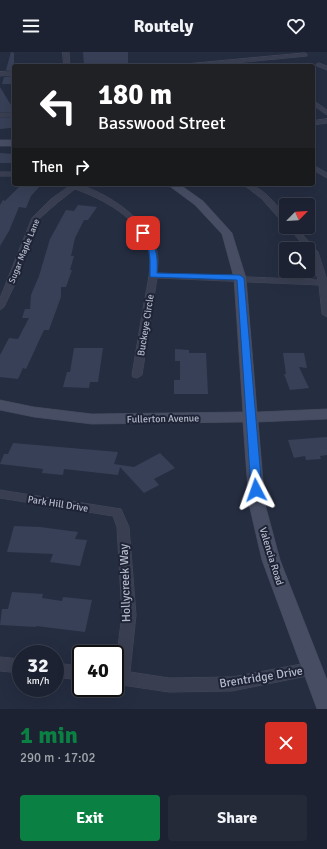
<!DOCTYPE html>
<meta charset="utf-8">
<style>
:root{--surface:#1c2231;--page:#252a39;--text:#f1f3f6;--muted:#a0a4ab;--line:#3a3f4d;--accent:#0b8043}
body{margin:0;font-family:Signika,sans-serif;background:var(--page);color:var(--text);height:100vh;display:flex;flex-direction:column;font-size:15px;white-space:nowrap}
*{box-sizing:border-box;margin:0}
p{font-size:13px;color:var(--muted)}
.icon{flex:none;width:22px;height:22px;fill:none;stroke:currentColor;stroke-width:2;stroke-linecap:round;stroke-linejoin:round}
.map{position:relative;height:657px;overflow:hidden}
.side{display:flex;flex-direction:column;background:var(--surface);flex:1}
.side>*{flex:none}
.hud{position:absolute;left:12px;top:12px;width:303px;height:122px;border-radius:4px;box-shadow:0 4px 16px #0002,0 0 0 1px var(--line);background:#202124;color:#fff;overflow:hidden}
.needle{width:26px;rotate:66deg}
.tools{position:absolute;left:279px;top:146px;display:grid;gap:8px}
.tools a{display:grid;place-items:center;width:36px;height:36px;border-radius:4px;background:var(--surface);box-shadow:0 4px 16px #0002,0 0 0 1px var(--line);font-size:20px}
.speed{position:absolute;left:12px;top:593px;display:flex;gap:8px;font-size:20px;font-weight:700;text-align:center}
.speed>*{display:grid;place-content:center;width:52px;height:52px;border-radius:50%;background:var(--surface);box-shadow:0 4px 16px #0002,0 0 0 1px var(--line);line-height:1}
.speed small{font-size:10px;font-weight:400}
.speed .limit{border:2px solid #111;border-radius:6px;background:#fff;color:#111}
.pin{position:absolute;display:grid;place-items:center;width:34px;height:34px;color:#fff;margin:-17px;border-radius:8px;box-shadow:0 2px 6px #0006}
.me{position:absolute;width:44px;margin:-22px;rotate:356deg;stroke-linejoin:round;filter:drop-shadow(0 0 3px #0008)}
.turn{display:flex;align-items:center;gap:14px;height:84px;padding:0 20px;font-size:18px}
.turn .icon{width:52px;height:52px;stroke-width:2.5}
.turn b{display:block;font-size:28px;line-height:34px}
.then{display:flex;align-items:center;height:38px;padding:0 20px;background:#0003;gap:8px;font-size:15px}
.round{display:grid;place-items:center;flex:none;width:42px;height:42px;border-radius:4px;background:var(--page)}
.headline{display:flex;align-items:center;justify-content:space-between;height:68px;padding:0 20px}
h1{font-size:24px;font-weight:700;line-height:30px;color:var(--accent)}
.primary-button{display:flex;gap:8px;margin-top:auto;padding:8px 20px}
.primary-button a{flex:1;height:46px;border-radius:4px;background:var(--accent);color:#fff;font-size:16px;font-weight:700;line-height:46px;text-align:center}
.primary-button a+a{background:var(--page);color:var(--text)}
header{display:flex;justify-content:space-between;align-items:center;height:52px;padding:0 20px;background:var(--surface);font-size:18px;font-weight:700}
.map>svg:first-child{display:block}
.building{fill:#374057}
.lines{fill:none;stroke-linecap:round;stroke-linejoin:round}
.street-casing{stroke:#43485a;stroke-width:1}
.secondary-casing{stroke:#43485a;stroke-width:1}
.street{fill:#393f51;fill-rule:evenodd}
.secondary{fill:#474e64;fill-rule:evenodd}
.route{fill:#1a73e8;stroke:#114b97}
.labels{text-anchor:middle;stroke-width:4;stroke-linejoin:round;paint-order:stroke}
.far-street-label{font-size:9px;fill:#b6bbcb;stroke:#1e2436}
.street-label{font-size:10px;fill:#b6bbcb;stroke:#1e2436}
.near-street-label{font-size:12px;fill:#b6bbcb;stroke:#1e2436}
</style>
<header><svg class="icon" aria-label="menu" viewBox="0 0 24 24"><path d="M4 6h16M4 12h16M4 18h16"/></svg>Routely<svg class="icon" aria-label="heart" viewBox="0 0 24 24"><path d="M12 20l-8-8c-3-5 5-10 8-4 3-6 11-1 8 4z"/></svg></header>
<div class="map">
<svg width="327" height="657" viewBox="0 0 327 657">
<rect width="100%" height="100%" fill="#252d41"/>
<g class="building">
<path d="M11,0L14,1V18H6Z"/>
<path d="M83,0H128V12L84,13Z"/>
<path d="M14,24V32H2L4,25Z"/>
<path d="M0,35L11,53V60H0Z"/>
<path d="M0,66H11V76L0,77Z"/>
<path d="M0,101L14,102V111H0Z"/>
<path d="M22,132L40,134L31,144L26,156L19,155L9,179L0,194V153L3,148L5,149Z"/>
<path d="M78,153L97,155L88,168H84L75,186L71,204H74L70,218H72L66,235H61V245L49,278H44L26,317L23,316L18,327L0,325V303L9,286L18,287L29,266H22L25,257H30L31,243L39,224L50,187L66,158L74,159Z"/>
<path d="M74,296H103L98,330H90L89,336L63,335L67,320H70Z"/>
<path d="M175,297L189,298V301H206L208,342H174V328H180V309H175Z"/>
<path d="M283,301H304L307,316L299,315L309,336L290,338L284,322H286Z"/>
<path d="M327,385V403L320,404L321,407L306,408L305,404L294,406L288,388Z"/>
<path d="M13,391L118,400L114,412L134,415L160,401L175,416L154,427L159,433L144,441L120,415L118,423L64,417L63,423L42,421L43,417L0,412L4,402H8Z"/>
<path d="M14,474L40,475L78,480L75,487L87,488L80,514L50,510L53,502L7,500Z"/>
<path d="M12,540L43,542L42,546L62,549L63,545L92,548L85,580L36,574V575L0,573L2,557H8Z"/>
</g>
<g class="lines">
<defs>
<g id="street">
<path d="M63,0H69L70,14H64Z"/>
<path d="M305,1L307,2V4L204,14H184L187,12Z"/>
<path d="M319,11L327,14V18L317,14L316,13Z"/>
<path d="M14,19V23L0,24V20Z"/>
<path d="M313,48L327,58V63L313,53Z"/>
<rect x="0" y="61" width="14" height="4"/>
<path d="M327,67V71L313,73V69Z"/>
<path d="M313,113L327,121V126L313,118Z"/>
<rect x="0" y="120" width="14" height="4"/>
<path d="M62,132C66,132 71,131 75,132C104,138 147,167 156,196C159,204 158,213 157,221L318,228L310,201L288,175H296L318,200L327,228V265L322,262L319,233L157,226L142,323L137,326L133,325L132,323C136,299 140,275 144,251C147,234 153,213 148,196C139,166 103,147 75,137L57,151L39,167L14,234L4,255L0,258V246L32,166L51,147L68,135Z"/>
<path d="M243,132C262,132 275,152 286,164V171H283L262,147Z"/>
<path d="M0,438L121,457L129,475L136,563L130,620L169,626L232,625L312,610L317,612L319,617L317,622L232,639L169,640L115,632V618L122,563L117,475L113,464L0,446Z"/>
<path d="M0,605L21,607V621L0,619Z"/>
<path d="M55,611L81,614V628L55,625Z"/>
</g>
<g id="secondary">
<rect x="0" y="88" width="14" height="6"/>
<path d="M167,132H179L203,149L232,181L246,226L257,360L327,357V367L258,370L265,452L280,508L327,628V657H317L262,508L249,452L243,370L92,372L34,365L0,358V348L34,355L92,362L243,360L234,226L222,182L195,153Z"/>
</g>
</defs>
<use href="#street" class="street-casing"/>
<use href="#secondary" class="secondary-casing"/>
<use href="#street" class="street"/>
<use href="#secondary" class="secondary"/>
</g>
<path class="route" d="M143,179L146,180C156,195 158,202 157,221L240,223L244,226L262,438L260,441H253L251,438L237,228L150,225V207L148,193L140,181Z"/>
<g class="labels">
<g class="far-street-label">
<text transform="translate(24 199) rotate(-68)" y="3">Sugar Maple Lane</text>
</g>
<g class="street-label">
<text transform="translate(145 273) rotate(-81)" y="4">Buckeye Circle</text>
<text transform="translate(163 366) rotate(-1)" y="4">Fullerton Avenue</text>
<text transform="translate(58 451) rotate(9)" y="4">Park Hill Drive</text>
<text transform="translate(272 504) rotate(73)" y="4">Valencia Road</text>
</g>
<g class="near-street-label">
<text transform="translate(125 531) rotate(-92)" y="4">Hollycreek Way</text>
<text transform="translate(261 625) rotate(-9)" y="4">Brentridge Drive</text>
</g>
</g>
</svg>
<div class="tools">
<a><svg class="needle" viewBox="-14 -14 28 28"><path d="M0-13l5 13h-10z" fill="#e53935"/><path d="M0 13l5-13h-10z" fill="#a0a4ab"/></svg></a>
<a><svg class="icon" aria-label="search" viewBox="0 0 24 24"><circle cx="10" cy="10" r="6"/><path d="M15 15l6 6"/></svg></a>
</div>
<div class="speed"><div>32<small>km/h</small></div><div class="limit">40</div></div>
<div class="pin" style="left:143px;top:181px;background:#d93025"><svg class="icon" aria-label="arrive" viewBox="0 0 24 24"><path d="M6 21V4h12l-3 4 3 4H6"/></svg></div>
<svg class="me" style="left:256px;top:438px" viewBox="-20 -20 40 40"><path d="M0-17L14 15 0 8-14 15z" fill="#1a73e8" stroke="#fff" stroke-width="4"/></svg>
<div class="hud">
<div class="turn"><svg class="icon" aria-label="left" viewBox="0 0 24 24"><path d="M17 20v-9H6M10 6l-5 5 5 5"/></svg><div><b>180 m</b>Basswood Street</div></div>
<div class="then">Then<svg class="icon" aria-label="right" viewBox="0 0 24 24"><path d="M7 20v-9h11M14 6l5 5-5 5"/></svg></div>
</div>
</div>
<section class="side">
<div class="headline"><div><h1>1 min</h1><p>290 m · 17:02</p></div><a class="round" style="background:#d93025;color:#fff"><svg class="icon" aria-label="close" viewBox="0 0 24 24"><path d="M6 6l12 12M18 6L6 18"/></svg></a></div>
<div class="primary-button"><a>Exit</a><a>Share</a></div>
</section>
